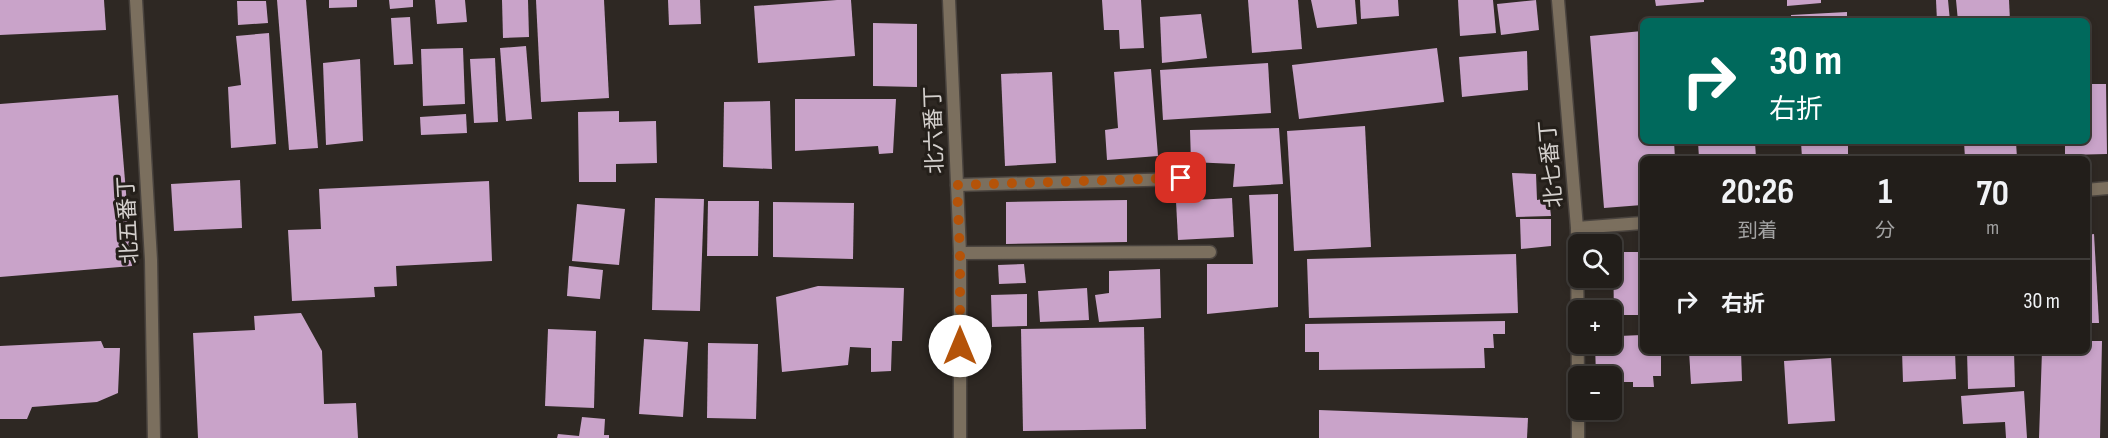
<!DOCTYPE html>
<html lang="ja">
<meta charset="utf-8">
<style>
:root{--surface:#221e1a;--page:#2a2723;--text:#f1f3f6;--muted:#a2a2a2;--line:#3f3c39}
body{margin:0;font-family:"Sofia Sans Condensed","Noto Sans JP",sans-serif;background:var(--page);color:var(--text);height:100vh;display:flex;flex-direction:column;font-size:22px;white-space:nowrap}
*{box-sizing:border-box;margin:0}
p{font-size:20px;color:var(--muted)}
.icon{flex:none;width:33px;height:33px;fill:none;stroke:currentColor;stroke-width:2;stroke-linecap:round;stroke-linejoin:round}
.map{position:relative;flex:1;overflow:hidden}
.panel{position:absolute;left:1640px;top:156px;width:450px;height:198px;display:flex;flex-direction:column;background:var(--surface);border-radius:9px;box-shadow:0 3px 9px #0003,0 0 0 2px var(--line)}
.panel>*{flex:none}
.guide{position:absolute;left:1640px;top:18px;width:450px;height:126px;border-radius:9px;box-shadow:0 3px 9px #0003,0 0 0 2px var(--line);background:#00695c;color:#fff;overflow:hidden}
.buttons{position:absolute;left:1568px;top:234px;display:grid;gap:12px}
.buttons a{display:grid;place-items:center;width:54px;height:54px;border-radius:9px;background:var(--surface);box-shadow:0 3px 9px #0003,0 0 0 2px var(--line);font-size:30px}
.pin{position:absolute;display:grid;place-items:center;width:51px;height:51px;color:#fff;margin:-26px;border-radius:12px;box-shadow:0 3px 9px #0006}
.me{position:absolute;width:66px;margin:-33px;rotate:0deg;stroke-linejoin:round;filter:drop-shadow(0 0 4px #0008)}
.turn{display:flex;align-items:center;gap:21px;height:126px;padding:0 30px;font-size:27px}
.turn .icon{width:78px;height:78px;stroke-width:2.5}
.turn b{display:block;font-size:42px;line-height:51px}
.eta{display:flex;justify-content:space-evenly;align-items:center;height:102px;text-align:center}
.eta b{font-size:36px;font-weight:700;line-height:42px}
ul{padding:0;list-style:none}
li{display:flex;align-items:center;gap:18px;height:84px;padding:0 30px;border-top:2px solid var(--line)}
li div{flex:1}
li b{display:block;font-size:22px}
li em{font-style:normal}
.map>svg:first-child{display:block}
.building{fill:#c9a3c9}
.lines{fill:none;stroke-linecap:round;stroke-linejoin:round}
.service-casing{stroke:#49433e;stroke-width:15}
.minor-casing{stroke:#49433e;stroke-width:15}
.tertiary-casing{stroke:#49433e;stroke-width:15}
.service{stroke:#7b6f5e;stroke-width:12}
.minor{stroke:#7b6f5e;stroke-width:12}
.tertiary{stroke:#7b6f5e;stroke-width:12}
.route{stroke:#b45309;stroke-width:10;stroke-dasharray:0 18}
.labels{text-anchor:middle;stroke-width:6;stroke-linejoin:round;paint-order:stroke}
.street-label{font-size:22px;fill:#d4d0cd;stroke:#241f1a}
</style>
<div class="map">
<svg width="2108" height="438" viewBox="0 0 2108 438">
<rect width="100%" height="100%" fill="#2e2823"/>
<g class="building">
<path d="M0,0H104L106,30L0,35Z"/>
<path d="M277,0H306L318,148L289,150Z"/>
<path d="M329,0H357V7L329,8Z"/>
<path d="M389,0H413V7L390,9Z"/>
<path d="M435,0H465L467,22L437,24Z"/>
<path d="M502,0H528L529,37L503,38Z"/>
<path d="M536,0H604L609,98L541,102Z"/>
<path d="M668,0H700L701,24L669,25Z"/>
<path d="M837,0H851L855,56L758,63L754,6Z"/>
<path d="M1102,0H1141L1144,48L1120,49L1119,30H1104Z"/>
<path d="M1248,0H1298L1302,49L1252,53Z"/>
<path d="M1311,0H1355L1357,24L1317,28Z"/>
<path d="M1360,0H1398L1399,16L1361,19Z"/>
<path d="M1458,0H1493L1496,33L1460,36Z"/>
<path d="M1536,0L1539,30L1501,35L1497,4Z"/>
<path d="M1655,0H1704V2L1656,6Z"/>
<path d="M1787,0H1821V3L1787,6Z"/>
<path d="M1936,0H1948L1950,21H1937Z"/>
<path d="M1956,0H2009L2010,21H1958Z"/>
<path d="M237,1H266L268,23L238,25Z"/>
<path d="M1847,12V21H1791V15Z"/>
<path d="M1201,14L1207,58L1162,63L1160,17Z"/>
<path d="M410,17L413,64L394,65L391,18Z"/>
<path d="M873,23L917,24V87L873,86Z"/>
<path d="M1642,31V141H1674L1675,159H1642V205L1604,208L1590,36Z"/>
<path d="M269,33L276,144L231,148L228,87L241,85L236,36Z"/>
<path d="M526,46L532,119L506,121L500,48Z"/>
<path d="M463,48L465,104L423,106L421,49Z"/>
<path d="M1437,48L1444,102L1299,119L1292,65Z"/>
<path d="M1527,51L1528,90L1462,97L1459,57Z"/>
<path d="M495,58L498,122L474,123L470,59Z"/>
<path d="M360,59L363,141L326,145L323,63Z"/>
<path d="M1268,63L1271,113L1163,120L1160,70Z"/>
<path d="M1151,69L1158,156L1107,160L1105,130L1118,128L1114,72Z"/>
<path d="M1052,72L1056,163L1005,166L1001,74Z"/>
<path d="M2086,84H2106L2107,154L2065,155V141H2086Z"/>
<path d="M118,95L132,266L0,277V104Z"/>
<path d="M795,99H896L893,153L879,154L878,146L795,151Z"/>
<path d="M770,101L772,169L723,167L724,102Z"/>
<path d="M619,111V122L656,121L657,163L616,164V182H579L578,112Z"/>
<path d="M466,114L467,133L421,135L420,117Z"/>
<path d="M1365,126L1371,247L1294,251L1287,131Z"/>
<path d="M1279,128L1283,184L1233,187L1235,164L1191,162L1190,130Z"/>
<path d="M1698,141H1755L1756,159H1699Z"/>
<path d="M1801,141H1848V159H1802Z"/>
<path d="M1964,141H2016L2017,159H1965Z"/>
<path d="M1512,173L1536,174L1537,200L1549,198L1551,216L1516,217Z"/>
<path d="M240,180L242,228L174,231L171,184Z"/>
<path d="M489,181L492,261L396,266L397,286L374,287L375,297L292,301L288,230L321,229L319,189Z"/>
<path d="M1278,194V307L1207,314V264H1253L1249,195Z"/>
<path d="M655,198L704,199L700,311L652,310Z"/>
<path d="M1232,198L1234,237L1178,240L1176,201Z"/>
<path d="M1127,200V242L1006,244V202Z"/>
<path d="M708,201H759L758,256H707Z"/>
<path d="M773,202L854,203L853,259L773,257Z"/>
<path d="M577,204L625,209L619,265L572,261Z"/>
<path d="M1520,219H1551V246L1521,249Z"/>
<path d="M2094,234L2099,323H2086V235Z"/>
<path d="M1613,252H1642V315H1614Z"/>
<path d="M1516,254L1518,313L1309,318L1307,259Z"/>
<path d="M1024,264L1026,283L999,284L998,265Z"/>
<path d="M569,266L603,270L600,299L567,296Z"/>
<path d="M1160,269L1161,318L1099,322L1095,295L1109,293V271Z"/>
<path d="M818,286L904,288L902,341H892L891,371L871,372V348L850,347L848,365L782,372L776,297Z"/>
<path d="M1087,288L1089,320L1040,322L1038,291Z"/>
<path d="M1027,294V326L992,327L991,295Z"/>
<path d="M301,313L322,351L324,404L356,403L358,438H198L193,333L255,330L254,316Z"/>
<path d="M1505,321V334H1493L1494,348H1484L1485,368L1319,370V352H1305V324Z"/>
<path d="M1144,327L1146,429L1023,431L1021,329Z"/>
<path d="M548,329L596,331L594,408L545,406Z"/>
<path d="M1642,335V351H1661V376H1653L1654,387H1633V382H1611V376H1596L1595,344H1619V336Z"/>
<path d="M644,339L688,342L683,417L639,414Z"/>
<path d="M101,341L104,348H120L118,393L97,402L32,407L27,419H0V346Z"/>
<path d="M2086,341H2102L2100,438H2039L2042,351H2086Z"/>
<path d="M708,343L758,344L756,419L707,418Z"/>
<path d="M1689,351H1741L1742,381L1691,384Z"/>
<path d="M1789,351H1827V353L1789,355Z"/>
<path d="M1902,351H1955L1956,379L1903,382Z"/>
<path d="M1967,351H2014L2015,387L1968,389Z"/>
<path d="M1831,358L1835,421L1788,424L1784,361Z"/>
<path d="M2024,391L2027,438H2006L2005,422L1963,424L1961,396Z"/>
<path d="M1319,410L1528,418L1527,438H1319Z"/>
<path d="M582,417L605,419L604,435H609V438H557L558,434L579,436Z"/>
</g>
<g class="lines">
<defs>
<g id="service">
<path d="M957,185L1181,179"/>
<path d="M960,253L1210,252"/>
</g>
<g id="minor">
<path d="M136,0L151,260L154,438"/>
<path d="M1558,0L1577,228L1578,397"/>
<path d="M2086,190L2108,188"/>
<path d="M1577,228L1642,223"/>
<path d="M1578,410V438"/>
</g>
<path id="tertiary" d="M949,0L960,253V438"/>
</defs>
<use href="#service" class="service-casing"/>
<use href="#minor" class="minor-casing"/>
<use href="#tertiary" class="tertiary-casing"/>
<use href="#service" class="service"/>
<use href="#minor" class="minor"/>
<use href="#tertiary" class="tertiary"/>
</g>
<g class="lines">
<path class="route" d="M960,346V254L957,185L1181,178"/>
</g>
<g class="labels">
<g class="street-label">
<text transform="translate(933 130) rotate(-92)" y="8">北六番丁</text>
<text transform="translate(1550 164) rotate(-95)" y="8">北七番丁</text>
<text transform="translate(127 220) rotate(-93)" y="8">北五番丁</text>
</g>
</g>
</svg>
<div class="buttons">
<a><svg class="icon" aria-label="search" viewBox="0 0 24 24"><circle cx="10" cy="10" r="6"/><path d="M15 15l6 6"/></svg></a>
<a>+</a>
<a>−</a>
</div>
<div class="pin" style="left:1181px;top:178px;background:#d93025"><svg class="icon" aria-label="arrive" viewBox="0 0 24 24"><path d="M6 21V4h12l-3 4 3 4H6"/></svg></div>
<svg class="me" style="left:960px;top:346px" viewBox="-20 -20 40 40"><circle r="19" fill="#fff"/><path d="M0-13L10 11 0 6-10 11z" fill="#b45309"/></svg>
<div class="guide">
<div class="turn"><svg class="icon" aria-label="right" viewBox="0 0 24 24"><path d="M7 20v-9h11M14 6l5 5-5 5"/></svg><div><b>30 m</b>右折</div></div>
</div>
<section class="panel">
<div class="eta">
<div><b>20:26</b><p>到着</p></div>
<div><b>1</b><p>分</p></div>
<div><b>70</b><p>m</p></div>
</div>
<ul>
<li><svg class="icon" aria-label="right" viewBox="0 0 24 24"><path d="M7 20v-9h11M14 6l5 5-5 5"/></svg><div><b>右折</b></div><em>30 m</em></li>
</ul>
</section>
</div>
